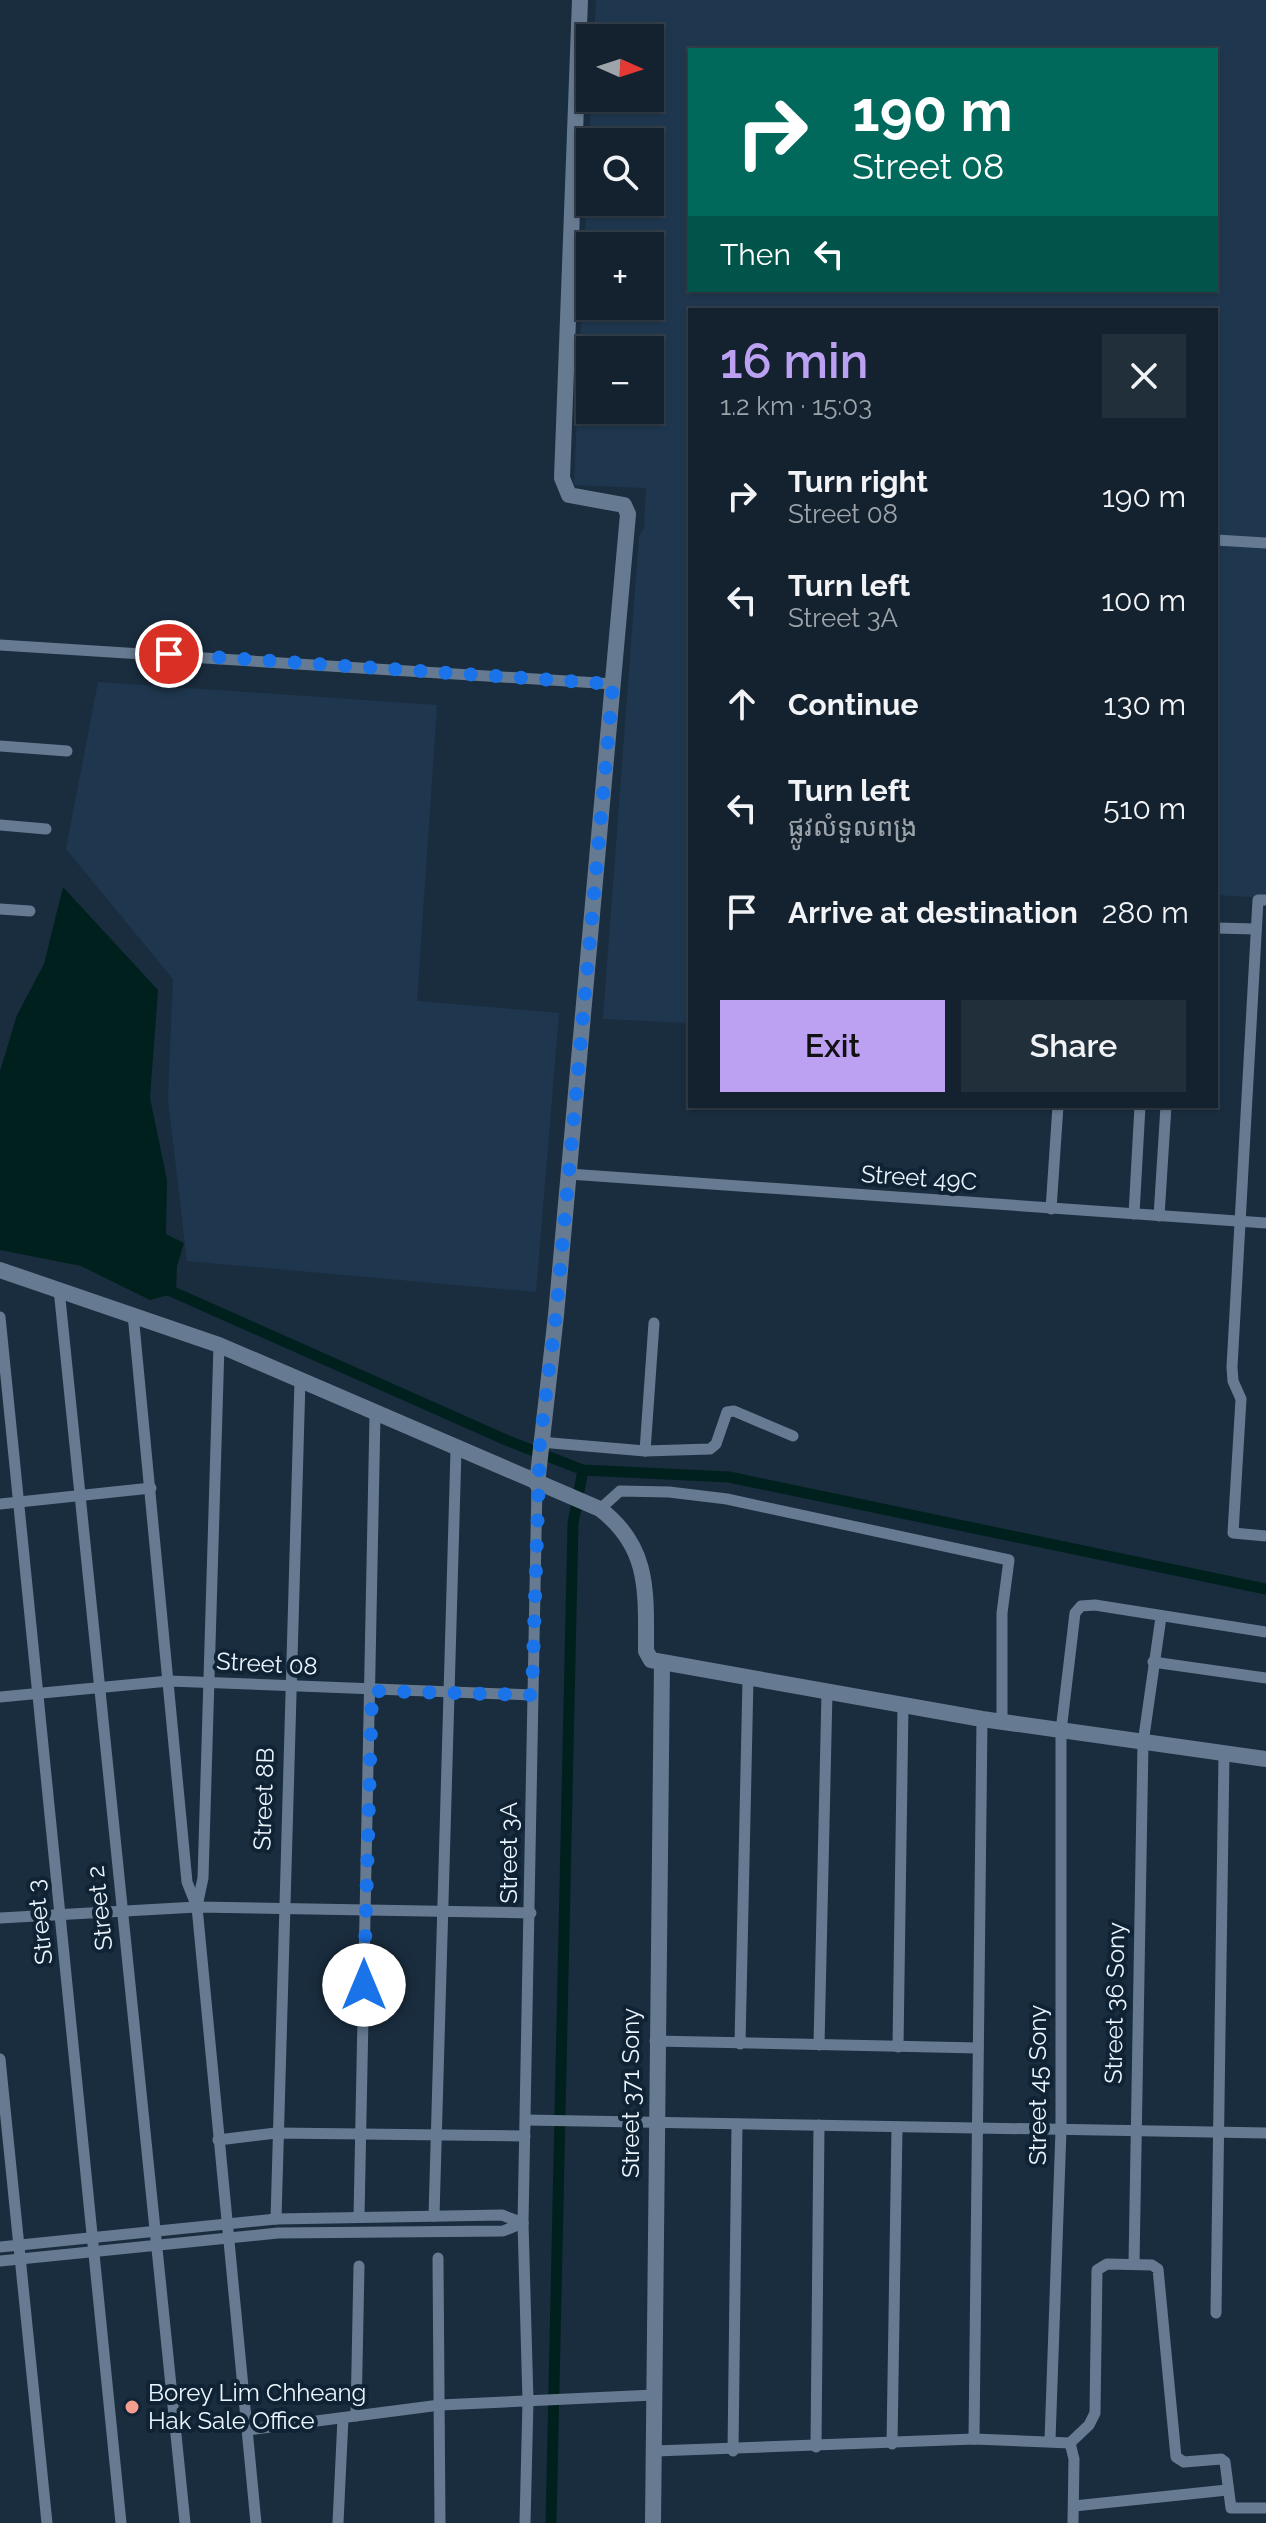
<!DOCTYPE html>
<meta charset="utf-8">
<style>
:root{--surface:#14222f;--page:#212f3b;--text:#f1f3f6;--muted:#9da4aa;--line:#333f4b;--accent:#bca0f2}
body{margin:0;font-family:Raleway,"Noto Sans Khmer",sans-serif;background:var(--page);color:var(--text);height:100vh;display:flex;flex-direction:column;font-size:30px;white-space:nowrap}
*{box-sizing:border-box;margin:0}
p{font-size:26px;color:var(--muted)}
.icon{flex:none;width:44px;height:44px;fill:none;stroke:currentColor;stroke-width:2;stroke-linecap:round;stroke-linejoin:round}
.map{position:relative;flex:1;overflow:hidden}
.drawer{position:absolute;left:688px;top:308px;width:530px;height:800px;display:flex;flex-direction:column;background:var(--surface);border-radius:0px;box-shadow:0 2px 6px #0004,0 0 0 2px var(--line)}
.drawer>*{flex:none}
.guide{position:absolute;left:688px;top:48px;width:530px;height:244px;border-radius:0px;box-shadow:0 2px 6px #0004,0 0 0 2px var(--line);background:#00695c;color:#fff;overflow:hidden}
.needle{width:52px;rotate:93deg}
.buttons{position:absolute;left:576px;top:24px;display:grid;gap:16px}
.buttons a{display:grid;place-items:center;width:88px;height:88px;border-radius:0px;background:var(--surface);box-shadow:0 2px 6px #0004,0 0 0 2px var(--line);font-size:40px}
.pin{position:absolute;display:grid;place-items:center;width:68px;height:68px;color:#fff;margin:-34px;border:4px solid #fff;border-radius:50%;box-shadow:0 2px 8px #0007}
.me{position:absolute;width:88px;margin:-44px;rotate:0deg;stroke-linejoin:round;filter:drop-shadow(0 0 6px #0008)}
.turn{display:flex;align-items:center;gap:28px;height:168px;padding:0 32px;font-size:36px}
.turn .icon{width:104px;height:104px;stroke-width:2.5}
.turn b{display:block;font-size:56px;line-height:68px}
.then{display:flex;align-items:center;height:76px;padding:0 32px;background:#0003;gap:16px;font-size:30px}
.round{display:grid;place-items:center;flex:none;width:84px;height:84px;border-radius:0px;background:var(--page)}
.headline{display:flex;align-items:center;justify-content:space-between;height:136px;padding:0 32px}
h1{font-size:48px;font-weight:600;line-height:60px;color:var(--accent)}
.button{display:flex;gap:16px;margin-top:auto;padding:16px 32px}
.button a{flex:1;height:92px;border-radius:0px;background:var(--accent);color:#111;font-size:32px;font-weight:600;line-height:92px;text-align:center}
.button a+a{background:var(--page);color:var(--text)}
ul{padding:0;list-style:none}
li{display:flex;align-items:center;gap:24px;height:104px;padding:0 32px}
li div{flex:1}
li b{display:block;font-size:30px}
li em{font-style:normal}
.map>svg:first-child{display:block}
.built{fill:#1f374e;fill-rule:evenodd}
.water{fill:#00201e}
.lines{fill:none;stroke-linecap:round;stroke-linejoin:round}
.canal{stroke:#00201e;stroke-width:11}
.street{stroke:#667b91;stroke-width:11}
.secondary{stroke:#667b91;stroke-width:16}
.route{stroke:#1a73e8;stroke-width:14;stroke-dasharray:0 25.2}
.poi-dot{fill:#f59d8e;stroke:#102334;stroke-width:3}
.labels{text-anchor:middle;stroke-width:8;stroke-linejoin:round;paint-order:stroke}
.street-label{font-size:24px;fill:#ebf5ff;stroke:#102334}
.poi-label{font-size:24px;fill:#ebf5ff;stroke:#102334;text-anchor:start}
</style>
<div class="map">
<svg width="1266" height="2523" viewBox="0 0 1266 2523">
<rect width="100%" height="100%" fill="#1a2d3f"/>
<g class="built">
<path d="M596,0H1266V898L1216,895V310H690V1023L603,1019L639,537L644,528L646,488L574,485L591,98H650V38H594ZM690,50H1216V290H690ZM590,142H650V202H590ZM590,246H650V306H590ZM590,350H650V410H590Z"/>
<path d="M98,682L437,705L417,1001L559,1013L536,1292L187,1261L168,1099L173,979L66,849Z"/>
</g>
<path class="water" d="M63,887L158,990L150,1098L167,1180L166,1234L184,1243L177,1266L176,1293L150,1300L81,1266L0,1250V1071L17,1015L44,964Z"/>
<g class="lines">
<g class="canal">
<path d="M164,1288L506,1440L583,1470L729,1477L1266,1589"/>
<path d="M551,2523L573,1523L583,1470"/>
</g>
<g class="street">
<path d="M1216,540L1266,543"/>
<path d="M0,645L613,684"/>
<path d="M0,746L67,751"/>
<path d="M0,825L46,829"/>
<path d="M1266,900H1258L1232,1367L1233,1381L1241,1399L1233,1533L1266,1536"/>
<path d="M0,909L30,911"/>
<path d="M1216,928L1256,929"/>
<path d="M569,1174L1266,1223"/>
<path d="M1051,1209L1058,1106"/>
<path d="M1134,1214L1140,1106"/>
<path d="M1159,1216L1166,1106"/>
<path d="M59,1289L185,2523"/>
<path d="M133,1314L187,1882L197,1907L256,2523"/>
<path d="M0,1317L121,2523"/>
<path d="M540,1442L645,1451L654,1323"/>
<path d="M645,1451L710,1449L716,1444L727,1412L734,1411L793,1436"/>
<path d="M0,1504L151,1488"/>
<path d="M600,1509L620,1491L669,1492L727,1499L1009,1560L1002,1613V1722"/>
<path d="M1153,1662L1266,1678"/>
<path d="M0,1697L169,1681L532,1695"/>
<path d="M197,1906L203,1878L219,1345"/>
<path d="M0,1918L197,1907L531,1913"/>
<path d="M655,2041L978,2048"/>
<path d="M740,2044L748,1679"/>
<path d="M819,2045L827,1692"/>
<path d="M898,2047L903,1706"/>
<path d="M0,2059L47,2523"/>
<path d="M526,2120L1266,2133"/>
<path d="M218,2140L276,2133L525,2136"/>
<path d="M434,2216L456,1450"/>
<path d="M359,2217L375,1415"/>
<path d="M276,2219L300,1380"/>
<path d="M0,2247L276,2219L502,2215L523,2223"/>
<path d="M438,2258L440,2523"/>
<path d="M0,2261L278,2233L503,2231L523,2223"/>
<path d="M1134,2264L1143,1743L1161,1617"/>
<path d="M1216,2313L1224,1754"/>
<path d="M356,2416L359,2266"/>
<path d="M247,2430L440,2405L654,2395"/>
<path d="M974,2439L982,1719"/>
<path d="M1050,2440L1061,2130V1731L1075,1613L1081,1606L1095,1605L1266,1632"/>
<path d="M1070,2443L1089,2425L1095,2413L1097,2270L1107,2264L1152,2265L1158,2269L1176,2457L1184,2462L1221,2459L1225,2462L1231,2508H1266"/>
<path d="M1070,2443L1074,2459L1073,2523"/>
<path d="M892,2444L897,2127"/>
<path d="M816,2447L819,2125"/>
<path d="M655,2451L974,2439L1070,2443"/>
<path d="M733,2451L737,2124"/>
<path d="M1074,2506L1227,2490"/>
<path d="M338,2523L343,2418"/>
<path d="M525,2523L528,2401L523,2223L537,1484"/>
</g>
<g class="secondary">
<path d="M0,1270L219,1345L600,1509C650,1547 646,1592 646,1651L651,1660L982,1719L1266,1759"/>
<path d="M537,1484L556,1315L628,514L624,505L569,495L562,478L580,0"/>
<path d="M653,2523L662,1663"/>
</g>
</g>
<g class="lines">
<path class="route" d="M169,654L613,684L556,1315L540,1442L532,1695L372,1691L364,1985"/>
</g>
<circle class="poi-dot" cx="132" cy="2407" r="8"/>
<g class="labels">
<g class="street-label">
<text transform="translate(919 1178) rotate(4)" y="8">Street 49C</text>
<text transform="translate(267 1664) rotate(3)" y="8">Street 08</text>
<text transform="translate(264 1799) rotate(-88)" y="8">Street 8B</text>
<text transform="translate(509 1853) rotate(-90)" y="8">Street 3A</text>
<text transform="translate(100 1908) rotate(-96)" y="8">Street 2</text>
<text transform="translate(40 1922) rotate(-96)" y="8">Street 3</text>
<text transform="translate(1115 2003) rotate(-89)" y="8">Street 36 Sony</text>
<text transform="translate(1038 2085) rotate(-90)" y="8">Street 45 Sony</text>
<text transform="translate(631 2093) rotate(-90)" y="8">Street 371 Sony</text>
</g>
<g class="poi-label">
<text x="148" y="2401">Borey Lim Chheang<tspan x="148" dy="28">Hak Sale Office</tspan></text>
</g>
</g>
</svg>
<div class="buttons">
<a><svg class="needle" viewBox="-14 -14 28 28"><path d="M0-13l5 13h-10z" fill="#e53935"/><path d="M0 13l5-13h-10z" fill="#9da4aa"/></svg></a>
<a><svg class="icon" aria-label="search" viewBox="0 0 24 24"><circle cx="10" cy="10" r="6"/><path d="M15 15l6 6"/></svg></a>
<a>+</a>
<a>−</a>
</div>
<div class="pin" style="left:169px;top:654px;background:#d93025"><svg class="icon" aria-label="arrive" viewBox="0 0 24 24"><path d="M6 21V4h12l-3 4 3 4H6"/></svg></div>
<svg class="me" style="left:364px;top:1985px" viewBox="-20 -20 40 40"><circle r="19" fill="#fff"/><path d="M0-13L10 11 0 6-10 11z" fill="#1a73e8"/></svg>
<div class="guide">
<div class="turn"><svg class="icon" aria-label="right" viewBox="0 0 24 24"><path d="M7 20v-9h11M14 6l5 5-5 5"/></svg><div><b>190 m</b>Street 08</div></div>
<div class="then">Then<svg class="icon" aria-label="left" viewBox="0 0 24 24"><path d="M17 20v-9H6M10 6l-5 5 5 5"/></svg></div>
</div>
<section class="drawer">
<div class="headline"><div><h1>16 min</h1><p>1.2 km · 15:03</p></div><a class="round"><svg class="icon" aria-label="close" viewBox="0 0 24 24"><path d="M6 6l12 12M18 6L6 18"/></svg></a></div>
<ul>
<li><svg class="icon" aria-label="right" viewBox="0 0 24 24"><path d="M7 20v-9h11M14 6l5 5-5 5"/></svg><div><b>Turn right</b><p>Street 08</p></div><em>190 m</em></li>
<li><svg class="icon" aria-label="left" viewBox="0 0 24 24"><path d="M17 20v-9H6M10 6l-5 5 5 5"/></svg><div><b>Turn left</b><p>Street 3A</p></div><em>100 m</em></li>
<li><svg class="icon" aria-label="ahead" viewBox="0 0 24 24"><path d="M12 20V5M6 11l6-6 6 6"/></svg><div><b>Continue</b></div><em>130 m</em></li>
<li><svg class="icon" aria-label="left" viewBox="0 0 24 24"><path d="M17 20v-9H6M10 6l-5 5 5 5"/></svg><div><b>Turn left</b><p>ផ្លូវលំទួលពង្រ</p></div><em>510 m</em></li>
<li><svg class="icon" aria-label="arrive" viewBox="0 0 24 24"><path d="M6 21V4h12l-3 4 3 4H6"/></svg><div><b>Arrive at destination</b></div><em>280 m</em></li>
</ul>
<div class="button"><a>Exit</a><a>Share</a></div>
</section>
</div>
